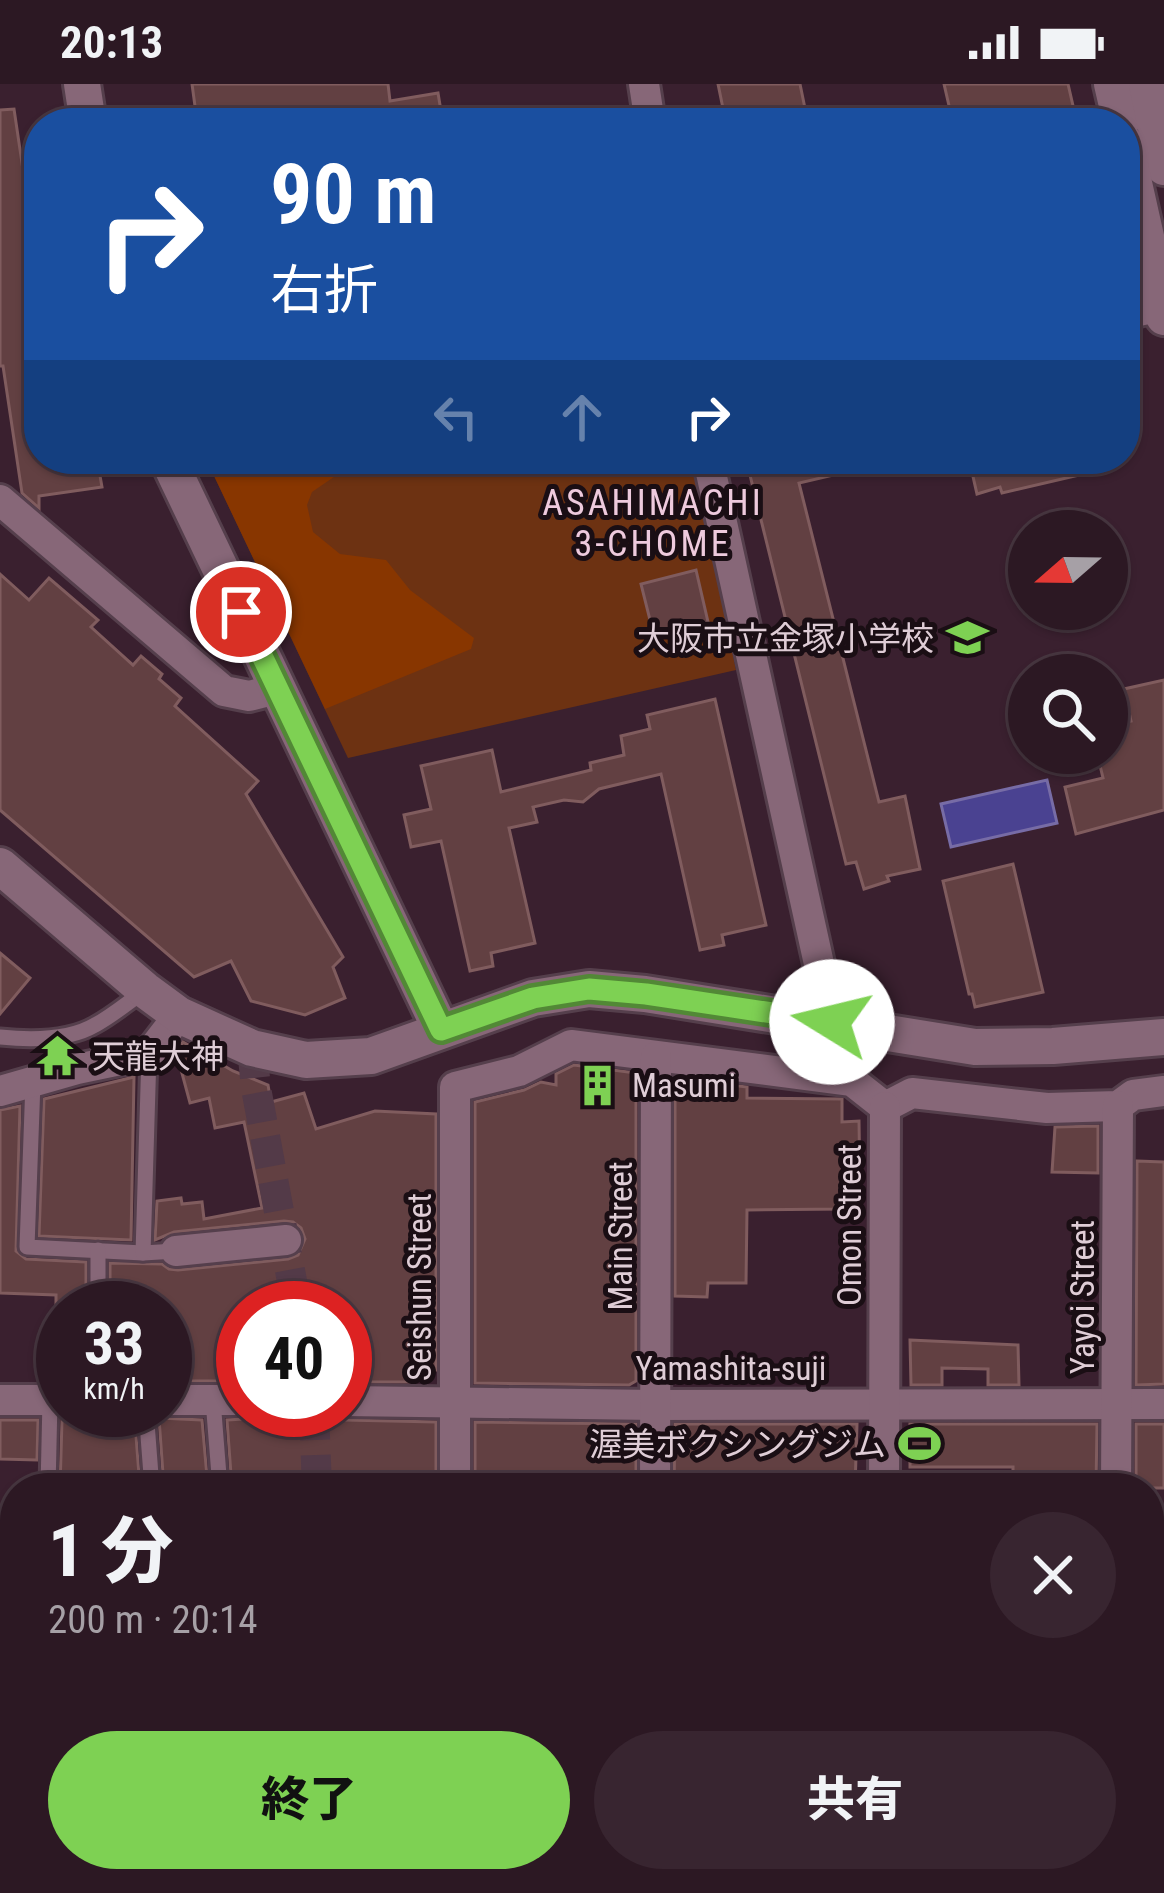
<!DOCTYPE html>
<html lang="ja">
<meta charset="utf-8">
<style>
:root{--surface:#2c1823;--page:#382530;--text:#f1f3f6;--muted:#a6a0a6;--line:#483741;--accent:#7ed153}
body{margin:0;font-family:"Roboto Condensed","Noto Sans JP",sans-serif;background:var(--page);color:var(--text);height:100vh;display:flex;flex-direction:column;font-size:45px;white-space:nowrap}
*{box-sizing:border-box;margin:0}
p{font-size:39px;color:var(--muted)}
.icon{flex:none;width:66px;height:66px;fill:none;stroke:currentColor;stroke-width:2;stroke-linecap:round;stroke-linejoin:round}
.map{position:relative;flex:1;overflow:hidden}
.panel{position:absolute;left:0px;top:1389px;width:1164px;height:420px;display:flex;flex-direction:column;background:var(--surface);border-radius:48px 48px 0 0;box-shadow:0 3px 9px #0004,0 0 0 3px var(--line)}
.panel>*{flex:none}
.hud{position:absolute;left:24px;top:24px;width:1116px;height:366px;border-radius:48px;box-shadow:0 3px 9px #0004,0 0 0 3px var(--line);background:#1a4fa0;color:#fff;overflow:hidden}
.needle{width:78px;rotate:250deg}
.controls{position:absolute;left:1008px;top:426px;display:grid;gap:24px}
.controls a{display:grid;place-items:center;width:120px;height:120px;border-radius:50%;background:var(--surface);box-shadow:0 3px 9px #0004,0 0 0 3px var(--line);font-size:60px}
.speed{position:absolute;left:36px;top:1197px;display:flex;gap:24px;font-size:60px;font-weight:700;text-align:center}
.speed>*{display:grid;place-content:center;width:156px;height:156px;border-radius:50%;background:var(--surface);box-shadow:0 3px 9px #0004,0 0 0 3px var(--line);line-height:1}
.speed small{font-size:30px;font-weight:400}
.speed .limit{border:18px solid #d22;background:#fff;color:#111}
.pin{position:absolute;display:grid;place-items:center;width:102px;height:102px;color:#fff;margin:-51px;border:6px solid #fff;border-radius:50%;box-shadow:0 3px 12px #0007}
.me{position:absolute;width:132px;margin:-66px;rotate:279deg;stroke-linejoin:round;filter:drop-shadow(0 0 9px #0008)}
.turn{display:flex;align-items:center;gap:42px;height:252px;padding:0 48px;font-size:54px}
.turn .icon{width:156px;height:156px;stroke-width:2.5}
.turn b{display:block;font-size:84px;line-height:102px}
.lanes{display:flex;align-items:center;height:114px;padding:0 48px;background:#0003;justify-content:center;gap:60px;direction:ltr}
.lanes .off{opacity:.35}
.round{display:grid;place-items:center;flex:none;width:126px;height:126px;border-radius:63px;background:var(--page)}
.summary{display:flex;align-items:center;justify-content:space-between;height:204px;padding:0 48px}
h1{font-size:72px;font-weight:800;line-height:90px}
.cta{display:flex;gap:24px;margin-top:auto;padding:24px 48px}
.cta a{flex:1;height:138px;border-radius:72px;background:var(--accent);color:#111;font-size:48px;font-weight:800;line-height:138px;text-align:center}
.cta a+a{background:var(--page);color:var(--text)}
.status{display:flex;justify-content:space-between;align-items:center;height:84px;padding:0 60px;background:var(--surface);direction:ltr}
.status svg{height:33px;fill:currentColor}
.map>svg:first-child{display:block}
.green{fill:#6d3212}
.forest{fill:#883600}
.water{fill:#4a4291;stroke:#776ca6;stroke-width:3}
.building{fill:#624042;stroke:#805c5e;stroke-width:3}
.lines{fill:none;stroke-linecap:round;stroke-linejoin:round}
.street-tunnel{stroke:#533a48;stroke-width:30;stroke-dasharray:30 15;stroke-linecap:butt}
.lane-casing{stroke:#553f4c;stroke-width:21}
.street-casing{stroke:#553f4c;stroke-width:36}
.secondary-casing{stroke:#553f4c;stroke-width:42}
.highway-casing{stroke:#553f4c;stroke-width:42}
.lane{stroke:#876778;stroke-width:15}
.street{stroke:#876778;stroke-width:30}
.secondary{stroke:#876778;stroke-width:36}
.highway{stroke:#b469d4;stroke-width:36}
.route-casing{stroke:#528836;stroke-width:30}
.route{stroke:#7ed153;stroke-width:21}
.labels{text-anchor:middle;stroke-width:10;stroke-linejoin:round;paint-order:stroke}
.poi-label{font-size:33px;fill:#dfcdd6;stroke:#1a0e14;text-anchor:end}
.street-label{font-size:33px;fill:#dfcdd6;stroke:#1a0e14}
.neighbourhood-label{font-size:36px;letter-spacing:3px;fill:#eecadd;stroke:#1a0e14}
</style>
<div class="status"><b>20:13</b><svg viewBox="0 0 49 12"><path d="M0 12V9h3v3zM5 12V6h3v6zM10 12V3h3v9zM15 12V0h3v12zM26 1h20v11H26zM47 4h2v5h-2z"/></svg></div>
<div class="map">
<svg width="1164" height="1809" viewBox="0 0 1164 1809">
<rect width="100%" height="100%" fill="#3a202f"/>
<path class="green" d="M206,375H693L736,586L348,674Z"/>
<path class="forest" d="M206,375H360L312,408L307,421L313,448L340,470L386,476L410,506L474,554L471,565L325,625Z"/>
<path class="water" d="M1047,696L1057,739L951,763L941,720Z"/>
<g class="building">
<path d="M192,0H388L390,17L438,9L443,39H209L208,35L197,37Z"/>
<path d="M718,0H800L808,39H726Z"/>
<path d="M944,0H1068L1077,39H953Z"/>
<path d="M14,25L31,140L39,138V375H97L102,403L39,412V424L22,409L3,282H0V26Z"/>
<path d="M746,375H862L863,384L799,399L879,718L905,712L920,785L887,792L889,797L864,805L856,778L846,780Z"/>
<path d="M969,375H1108L1109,384L1002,409L1000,403L977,410Z"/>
<path d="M696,486L708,538L654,552L641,500Z"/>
<path d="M0,490L29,516L49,494L98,536L91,543L133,581L141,572L162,590L159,595L181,614L175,622L258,697L246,710L343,873L333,883L345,914L305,931L251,917L231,877L194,893L0,726Z"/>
<path d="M1164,596V726L1076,750L1065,703L1103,694L1097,669H1107V642L1131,637L1124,605Z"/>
<path d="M715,615L766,841L722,851L724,861L700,866L661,690L599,705L583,718L564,716L533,723L537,738L509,744L535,859L491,869L493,882L470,887L441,757L411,763L404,731L431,725L421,682L492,666L501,708L591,686L590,679L624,671L621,652L650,645L647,631Z"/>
<path d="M1013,780L1043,908L975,923L972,910H969L943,797Z"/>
<path d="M0,869L30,894L0,930Z"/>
<path d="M183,958L233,987L268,1001L271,1018L304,1009L316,1045L375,1027L436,1030V1286H412V1298H345V1224H243V1297H165V1268H174L171,1224H110V1179L162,1180L169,1185L178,1186L288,1175L298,1171L305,1155L301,1144L293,1138L284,1137L174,1148L155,1156L157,1117L181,1114L182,1120L202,1118L204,1135L262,1124L244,1038L215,1044L209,1014L190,1019L176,967Z"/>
<path d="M574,981L636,989V1297L629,1301L475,1299V1018L524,1006L541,998L556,1001V990Z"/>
<path d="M134,993L131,1156L39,1152L44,1015Z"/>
<path d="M675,994L747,1003V1014L842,1015V1038L859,1037L860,1103H843V1125L747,1126L746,1199H708L707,1213L675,1212Z"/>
<path d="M20,1022L16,1167L26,1175L86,1178V1224H56V1211L0,1209V1026Z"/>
<path d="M1098,1042V1089L1052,1088L1055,1043Z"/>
<path d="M1137,1077L1164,1078V1300L1136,1301Z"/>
<path d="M910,1256L1018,1261L1019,1301H988V1285L942,1284V1301H911Z"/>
<path d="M80,1326H85V1329L134,1326L140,1404H60L62,1336L72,1333Z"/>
<path d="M300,1326H328L334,1333L345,1336L436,1338V1404H232L227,1336L244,1335L256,1329Z"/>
<path d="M159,1334L202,1336L208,1404H164Z"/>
<path d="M0,1336H38L37,1376L0,1375Z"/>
<path d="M475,1338L636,1340V1404H475Z"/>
<path d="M675,1340H857L855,1404H674Z"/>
<path d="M910,1340H1097L1096,1404H1013V1383H910Z"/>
<rect x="1136" y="1340" width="28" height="64"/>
</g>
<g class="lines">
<g class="street-tunnel">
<path d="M252,964L256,1004L297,1224"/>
<path d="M314,1326L317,1404"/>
<path d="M313,1809L314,1794"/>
</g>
<defs>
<g id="lane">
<path d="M0,953C30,956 68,957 95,941C112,932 127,919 143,908"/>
<path d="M33,998L27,1163L143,1169L176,1167"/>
<path d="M98,1166V1224"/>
<path d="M143,1169L149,970"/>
<path d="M213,1316L220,1404"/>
<path d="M146,1326L152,1404"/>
<path d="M48,1404L50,1316"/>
<path d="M0,1491L15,1492"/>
</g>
<g id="street">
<path d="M644,0L650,39"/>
<path d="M1125,230L1161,222"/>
<path d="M708,375L832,939"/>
<path d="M0,416L224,607L249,612L277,605"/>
<path d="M0,1007L77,985L149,970L179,931"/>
<path d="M176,1167L286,1156"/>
<path d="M0,1316H63"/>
<path d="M165,1316H243"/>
<path d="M345,1317L655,1321L1164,1320"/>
<path d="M455,1404V1003L519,987L571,961L852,997L885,1023L912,1009L1047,1024L1118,1022L1133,1011L1164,1007"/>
<path d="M655,1404L656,973"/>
<path d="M884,1404L885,1023"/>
<path d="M1116,1404L1118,1022"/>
<path d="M1149,1552L1164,1532"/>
<path d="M1149,1687H1164"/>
<path d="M0,1688H15"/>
<path d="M1113,1794V1809"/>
<path d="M452,1809L453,1794"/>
<path d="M653,1809V1794"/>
<path d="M805,1809L843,1794"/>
<path d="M1020,1809L1040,1794"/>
</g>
<g id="secondary">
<path d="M82,0L88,39"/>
<path d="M1112,0L1121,39"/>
<path d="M1147,0L1164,83"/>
<path d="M1125,59L1164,233"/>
<path d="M168,375L441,946"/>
<path d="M0,782L145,906L179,931L252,964L306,976L371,972L533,914L589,905L645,910L975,963L1053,962L1164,953"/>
</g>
<g id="highway">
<path d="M1149,1601L1164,1581"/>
<path d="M1149,1662L1164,1646"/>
<path d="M885,1809L914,1794"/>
<path d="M974,1809L995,1794"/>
</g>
</defs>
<use href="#lane" class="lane-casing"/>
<use href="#street" class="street-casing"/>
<use href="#secondary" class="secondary-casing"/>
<use href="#highway" class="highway-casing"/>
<use href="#lane" class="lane"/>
<use href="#street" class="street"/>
<use href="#secondary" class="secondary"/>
<use href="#highway" class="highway"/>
</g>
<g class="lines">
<defs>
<path id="route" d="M241,528L441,946L533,914L589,905L646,910L832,938"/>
</defs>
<use href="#route" class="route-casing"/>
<use href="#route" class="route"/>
</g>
<defs>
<symbol id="school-bare" viewBox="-9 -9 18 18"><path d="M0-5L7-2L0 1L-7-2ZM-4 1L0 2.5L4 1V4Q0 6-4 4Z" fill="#7ed153" stroke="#1a0e14" stroke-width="2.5" paint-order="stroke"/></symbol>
<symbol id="temple-bare" viewBox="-9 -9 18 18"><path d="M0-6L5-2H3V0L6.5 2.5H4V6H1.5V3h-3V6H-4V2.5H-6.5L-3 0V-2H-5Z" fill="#7ed153" stroke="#1a0e14" stroke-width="2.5" paint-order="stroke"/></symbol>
<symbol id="building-bare" viewBox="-9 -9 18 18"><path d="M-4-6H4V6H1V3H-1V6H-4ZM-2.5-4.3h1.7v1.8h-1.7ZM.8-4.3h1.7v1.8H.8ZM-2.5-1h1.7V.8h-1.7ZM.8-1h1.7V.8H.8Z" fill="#7ed153" stroke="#1a0e14" stroke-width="2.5" paint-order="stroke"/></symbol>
<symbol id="stadium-bare" viewBox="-9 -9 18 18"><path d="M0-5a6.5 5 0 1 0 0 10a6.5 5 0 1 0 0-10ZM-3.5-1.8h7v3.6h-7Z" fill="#7ed153" stroke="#1a0e14" stroke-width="2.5" paint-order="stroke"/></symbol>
</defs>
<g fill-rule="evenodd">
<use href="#school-bare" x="938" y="524" width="59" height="59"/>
<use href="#temple-bare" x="28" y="942" width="59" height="59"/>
<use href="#building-bare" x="568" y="972" width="59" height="59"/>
<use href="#stadium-bare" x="890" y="1330" width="59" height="59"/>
</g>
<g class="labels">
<g class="poi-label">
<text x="934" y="566">大阪市立金塚小学校</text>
<text x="92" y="984" text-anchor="start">天龍大神</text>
<text x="632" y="1013" text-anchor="start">Masumi</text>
<text x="886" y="1372">渥美ボクシングジム</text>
</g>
<g class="street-label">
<text transform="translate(849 1141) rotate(-90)" y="12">Omon Street</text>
<text transform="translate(620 1152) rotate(-90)" y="12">Main Street</text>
<text transform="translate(419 1203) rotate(-90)" y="12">Seishun Street</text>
<text transform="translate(1082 1213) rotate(-90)" y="12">Yayoi Street</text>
<text x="731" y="1296">Yamashita-suji</text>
</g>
<g class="neighbourhood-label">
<text x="653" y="431">ASAHIMACHI<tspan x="653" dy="41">3-CHOME</tspan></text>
</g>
</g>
</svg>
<div class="controls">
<a><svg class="needle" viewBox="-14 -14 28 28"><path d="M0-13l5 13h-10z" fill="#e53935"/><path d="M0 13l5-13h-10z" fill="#a6a0a6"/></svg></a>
<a><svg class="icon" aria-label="search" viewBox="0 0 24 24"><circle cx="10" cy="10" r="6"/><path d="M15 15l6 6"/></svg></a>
</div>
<div class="speed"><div>33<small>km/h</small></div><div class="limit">40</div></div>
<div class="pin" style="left:241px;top:528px;background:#d93025"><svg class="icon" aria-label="arrive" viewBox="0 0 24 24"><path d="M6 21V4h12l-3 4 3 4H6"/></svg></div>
<svg class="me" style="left:832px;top:938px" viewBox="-20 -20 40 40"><circle r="19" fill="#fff"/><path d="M0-13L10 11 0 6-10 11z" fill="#7ed153"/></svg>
<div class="hud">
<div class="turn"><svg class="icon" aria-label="right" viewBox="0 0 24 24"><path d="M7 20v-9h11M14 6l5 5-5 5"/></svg><div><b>90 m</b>右折</div></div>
<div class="lanes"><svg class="icon off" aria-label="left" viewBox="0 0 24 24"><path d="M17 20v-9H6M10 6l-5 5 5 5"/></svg><svg class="icon off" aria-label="ahead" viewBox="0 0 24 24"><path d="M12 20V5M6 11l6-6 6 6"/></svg><svg class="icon" aria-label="right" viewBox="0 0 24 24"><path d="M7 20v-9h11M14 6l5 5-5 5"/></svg></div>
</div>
<section class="panel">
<div class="summary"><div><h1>1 分</h1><p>200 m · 20:14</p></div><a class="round"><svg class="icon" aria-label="close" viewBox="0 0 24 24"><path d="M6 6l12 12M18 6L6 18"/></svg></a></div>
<div class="cta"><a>終了</a><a>共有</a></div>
</section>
</div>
